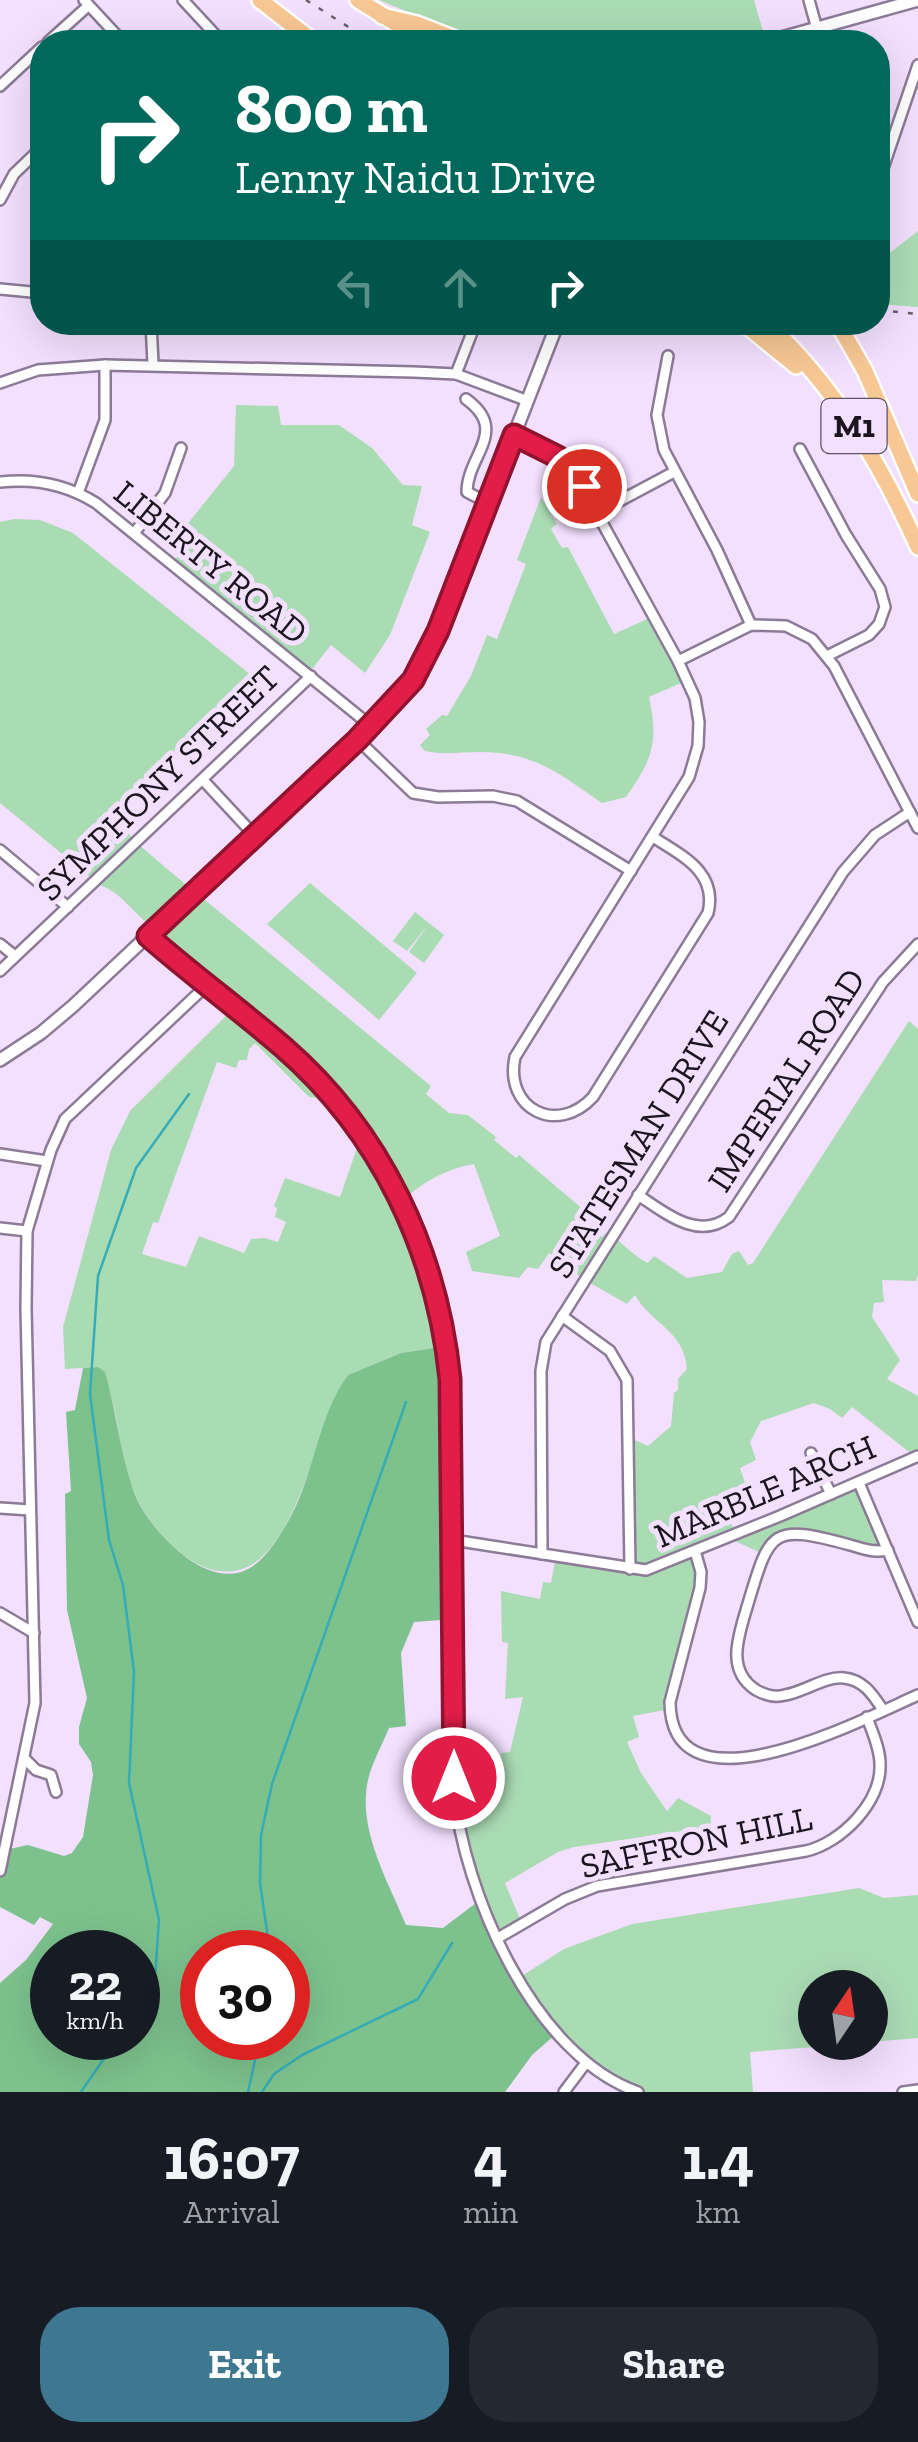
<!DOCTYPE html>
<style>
:root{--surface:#171b24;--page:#242831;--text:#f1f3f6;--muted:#9ea1a6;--accent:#3d7890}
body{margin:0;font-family:"Zilla Slab",serif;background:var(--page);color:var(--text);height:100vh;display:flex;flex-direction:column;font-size:38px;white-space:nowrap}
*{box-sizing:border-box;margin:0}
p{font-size:32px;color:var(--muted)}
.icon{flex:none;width:55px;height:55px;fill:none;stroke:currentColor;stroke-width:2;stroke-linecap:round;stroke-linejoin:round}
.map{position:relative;height:2092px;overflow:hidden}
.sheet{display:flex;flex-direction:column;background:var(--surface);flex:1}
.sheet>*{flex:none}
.banner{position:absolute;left:30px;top:30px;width:860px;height:305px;border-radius:40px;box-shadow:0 10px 40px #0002;background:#00695c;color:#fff;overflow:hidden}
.needle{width:65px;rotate:13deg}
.tools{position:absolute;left:798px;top:1970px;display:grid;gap:20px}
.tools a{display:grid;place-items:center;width:90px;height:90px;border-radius:50%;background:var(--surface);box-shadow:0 10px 40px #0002;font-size:50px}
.speed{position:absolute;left:30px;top:1930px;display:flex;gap:20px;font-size:50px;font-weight:700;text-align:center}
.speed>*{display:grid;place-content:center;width:130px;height:130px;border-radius:50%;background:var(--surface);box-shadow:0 10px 40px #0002;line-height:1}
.speed small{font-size:25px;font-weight:400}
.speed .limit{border:15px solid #d22;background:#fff;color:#111}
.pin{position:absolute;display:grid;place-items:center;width:85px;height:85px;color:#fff;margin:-42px;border:5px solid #fff;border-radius:50%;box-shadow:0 2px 10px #0007}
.me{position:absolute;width:110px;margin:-55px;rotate:0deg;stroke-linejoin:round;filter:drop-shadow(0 0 8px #0008)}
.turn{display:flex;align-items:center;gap:35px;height:210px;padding:0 40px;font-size:45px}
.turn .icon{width:130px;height:130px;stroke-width:2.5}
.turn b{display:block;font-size:70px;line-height:85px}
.lanes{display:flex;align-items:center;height:95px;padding:0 40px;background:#0003;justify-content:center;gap:50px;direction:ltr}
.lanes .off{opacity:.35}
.eta{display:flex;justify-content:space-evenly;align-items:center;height:170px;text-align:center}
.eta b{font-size:60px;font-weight:700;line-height:70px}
.primary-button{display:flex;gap:20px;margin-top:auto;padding:20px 40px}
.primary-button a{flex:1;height:115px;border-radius:40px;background:var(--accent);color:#fff;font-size:40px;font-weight:700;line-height:115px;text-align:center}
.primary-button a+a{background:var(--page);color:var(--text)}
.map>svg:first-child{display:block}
.green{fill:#aadcb4;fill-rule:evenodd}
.forest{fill:#7dc28d;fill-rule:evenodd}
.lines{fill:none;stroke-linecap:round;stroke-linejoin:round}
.stream{stroke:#35acb6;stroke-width:2.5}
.minor-casing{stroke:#8c7b97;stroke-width:14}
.tertiary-casing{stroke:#8c7b97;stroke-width:16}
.trunk-casing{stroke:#fff;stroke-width:20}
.minor{stroke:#fff;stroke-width:9}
.tertiary{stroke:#fff;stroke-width:11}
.trunk{stroke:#f8c894;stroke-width:15}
.rail{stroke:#6b5f71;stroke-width:2.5;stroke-dasharray:5 10;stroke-linecap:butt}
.route-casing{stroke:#92132f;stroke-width:25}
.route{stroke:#e11d48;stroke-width:18}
.labels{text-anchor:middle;stroke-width:10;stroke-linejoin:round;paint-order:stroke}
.shield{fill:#f3dffe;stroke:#5c5263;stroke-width:2.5}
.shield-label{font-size:32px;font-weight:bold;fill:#1c1520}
.street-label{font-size:35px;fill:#1c1520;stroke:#f3dffe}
</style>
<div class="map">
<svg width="918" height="2092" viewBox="0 0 918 2092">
<rect width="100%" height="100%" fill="#f3dffe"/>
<g class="green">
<path d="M379,0H754L764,35L727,42H481Z"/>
<path d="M918,231V307L878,304V262Z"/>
<path d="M236,405L278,406L281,425H339L372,448L403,485L422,486L412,525L430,532L390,635L365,673L331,645L312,669V676L172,563L195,535L185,527L234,466Z"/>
<path d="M541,497L557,524L551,529L562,548L568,547L614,634L654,616L688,680L649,697C659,743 652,760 626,797L602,803C560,774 534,752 480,752C461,752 444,755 425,751L420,745L430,735L426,729L442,715L447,716L471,676L487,635L497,639L526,564L517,560Z"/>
<path d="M15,519L40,520L73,533L256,679L241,694L238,692L162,767L157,763L147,772L149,776L122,803L113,816L137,843L166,868L431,1086L426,1094L449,1113L468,1115L496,1137L494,1140L516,1158L519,1155L585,1211L590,1228L602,1237L607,1232C622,1241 631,1255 648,1263L654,1256L687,1278L722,1272L732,1254L739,1251L748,1265L753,1263L909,1021L918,1029V1275L916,1281L882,1280L884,1302L874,1303L872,1317L900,1360L887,1379L918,1396V1459L852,1407L842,1418L830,1409L814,1403L761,1421L750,1442L756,1460L740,1468L745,1483L719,1495L736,1534L860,1483L888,1550L809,1534L782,1536L763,1554L735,1541L736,1536L696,1551L701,1572L670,1709L633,1716L639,1737L627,1742L641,1773L667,1811L678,1798L711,1816L710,1827L574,1847L558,1852L505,1883L522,1924L498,1938L469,1869L455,1772L500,1768L501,1753L510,1752L523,1697L505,1699L508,1643L502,1642L501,1591L540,1599L543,1582L551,1583L556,1557L629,1569L628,1437L648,1446L671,1426L674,1393L678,1390V1379L687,1369C684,1330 651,1324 635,1295L627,1304L585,1280L549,1253L538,1269L528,1267L519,1278L472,1271L466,1252L500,1236L474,1164C445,1169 423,1182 402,1201L417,1233L446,1346L401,1353L348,1375C312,1425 295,1602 204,1567C173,1554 151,1526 136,1497C116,1457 122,1405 98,1367L65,1369L63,1327L111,1150L130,1111L235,1007L139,929L146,922C129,908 121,893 100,885L0,803V522ZM255,1043L309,1097L318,1098L357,1148L340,1197L285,1178L274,1206L277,1208L275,1217L286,1222L278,1242L265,1238L251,1239L244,1253L199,1236L186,1267L142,1254L153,1222L158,1223L217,1062L236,1068L239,1060H247L249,1049Z"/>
<path d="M310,883L417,973L379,1020L267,924Z"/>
<path d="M415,912L444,935L424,963L409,952L428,925L407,951L393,941Z"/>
<path d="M859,1888L884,1898L918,1895V2038L870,2042V1988H815V2042L867,2043L750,2052L753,2092H638L624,2087L561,2042L520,1977L564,1949L632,1924Z"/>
</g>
<path class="forest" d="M446,1346L453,1619L414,1622L401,1653L406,1726L389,1728C382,1745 372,1763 368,1780C357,1829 388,1881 406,1925L443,1928L480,1900L490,1924L556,2034L532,2055L505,2092H0V1983L26,1960L53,1924L40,1917L34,1925L0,1907V1876L5,1850L28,1845L64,1856L72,1853L83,1837L93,1775L91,1762L79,1744V1727L87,1698L67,1610L65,1494L71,1491L66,1412L75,1410L83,1368L98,1367L105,1372C116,1411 120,1452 133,1490C146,1527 205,1592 248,1569C266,1560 282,1533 291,1516C315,1471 318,1416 348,1375L401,1353ZM52,1952H138V2038H52ZM202,1952H288V2038H202Z"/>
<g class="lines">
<g class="stream">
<path d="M270,1952L260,1883L261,1835L272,1784L406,1402"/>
<path d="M81,2092L103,2060L136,2042L153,2006L159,1920L129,1783L134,1672L123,1585L109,1540L90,1394L98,1276L136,1168L189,1094"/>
<path d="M248,2092L260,2038"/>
<path d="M262,2092L274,2074L302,2055L418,1999L452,1943"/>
</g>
<defs>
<g id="minor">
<path d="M84,0L123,42"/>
<path d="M183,0L222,42"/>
<path d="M809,0L817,29"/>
<path d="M48,42L88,6"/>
<path d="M0,86L42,47"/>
<path d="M878,183L918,65"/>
<path d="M0,200L14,174L42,147"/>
<path d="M0,289L42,293"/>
<path d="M151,322L153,364"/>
<path d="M668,356L657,415L664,450L717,550L751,625"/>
<path d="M456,374L476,322"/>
<path d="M0,383L38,370L105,365L414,372L456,374L528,401"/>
<path d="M466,399C510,431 467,455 467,492L488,503"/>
<path d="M514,435L551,453L576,475L678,661L695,698L699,722L698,746L689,777L515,1057C504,1109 557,1136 593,1097L708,913C718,872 682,856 653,837"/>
<path d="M800,449L846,535L880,589L885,607L879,624L869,635L827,656"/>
<path d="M0,482C35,478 66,484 96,503L371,726"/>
<path d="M78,493L105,420V365"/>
<path d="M599,512L674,472"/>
<path d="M135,532L165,493L181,448"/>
<path d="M678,661L751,625L786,626L812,639L834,666L918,828"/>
<path d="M357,739L413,793L438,797L493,796L517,801L631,871"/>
<path d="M203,780L254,835"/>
<path d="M0,850L68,907"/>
<path d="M147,936C213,992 287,1040 341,1107C449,1240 451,1360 453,1523C454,1612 452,1700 454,1789C463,1892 534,2056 638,2092"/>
<path d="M0,944L15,956"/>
<path d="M0,971L311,676"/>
<path d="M0,1154L47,1161"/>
<path d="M638,1195C665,1213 698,1241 729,1217L883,982L918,944"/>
<path d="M0,1228L27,1231"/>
<path d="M562,1316L610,1351L627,1380L630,1569"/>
<path d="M811,1453L831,1494"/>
<path d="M859,1483L918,1622"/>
<path d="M0,1508L30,1510"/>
<path d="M453,1540L646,1570L780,1516L918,1456"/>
<path d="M695,1551L701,1572L700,1588L670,1702C671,1821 865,1718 918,1695"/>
<path d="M542,1554L541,1371L546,1342L843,872L875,835L910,812"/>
<path d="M0,1613L34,1633"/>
<path d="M883,1710C873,1695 864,1680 844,1678C825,1676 804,1692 785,1695C775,1698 765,1695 756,1690C725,1670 739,1635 747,1607C770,1530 770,1523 850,1545C864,1549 874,1553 888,1550"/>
<path d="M25,1759L36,1770L51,1775L56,1792"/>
<path d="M0,1871L35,1703L26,1308L27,1231L51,1150L65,1119L207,985"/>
<path d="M498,1938L565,1899L597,1886L806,1851C841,1843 882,1802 880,1764C880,1748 872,1732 867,1717"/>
<path d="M564,2092L585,2064"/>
<path d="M903,2092L918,2090"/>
</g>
<g id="tertiary">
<path d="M767,42L918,0"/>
<path d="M0,1060L41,1033L73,1006L357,739L413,681L438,631L558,322"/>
</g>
<g id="trunk">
<path d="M260,0L314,42"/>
<path d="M358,0L426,42"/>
<path d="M382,16L417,24L463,42"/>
<path d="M742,322L796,366"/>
<path d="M766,322C834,386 880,462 918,547"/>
<path d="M837,322L865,371L918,494"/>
</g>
</defs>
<use href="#minor" class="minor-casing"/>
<use href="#tertiary" class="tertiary-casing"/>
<use href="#trunk" class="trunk-casing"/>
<use href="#minor" class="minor"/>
<use href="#tertiary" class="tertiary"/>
<use href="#trunk" class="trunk"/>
<g class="rail">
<path d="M306,0L372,42"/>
<path d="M878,310L918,314"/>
</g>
</g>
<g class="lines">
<defs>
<path id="route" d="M454,1778L450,1379C437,1251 381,1132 283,1047C239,1009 191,974 148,936L357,740L413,680L438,631L514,435L558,457L584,486"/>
</defs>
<use href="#route" class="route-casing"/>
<use href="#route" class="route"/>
</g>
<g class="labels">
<rect class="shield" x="821.5" y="399" width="65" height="54" rx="8"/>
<g class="shield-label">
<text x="854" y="437">M1</text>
</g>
<g class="street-label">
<text transform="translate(211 562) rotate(39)" y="12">LIBERTY ROAD</text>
<text transform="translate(158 783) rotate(-44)" y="12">SYMPHONY STREET</text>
<text transform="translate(786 1080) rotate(-57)" y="12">IMPERIAL ROAD</text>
<text transform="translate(638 1144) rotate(-58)" y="12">STATESMAN DRIVE</text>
<text transform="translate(765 1491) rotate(-23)" y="12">MARBLE ARCH</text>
<text transform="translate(696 1842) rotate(-12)" y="12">SAFFRON HILL</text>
</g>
</g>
</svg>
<div class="tools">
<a><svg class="needle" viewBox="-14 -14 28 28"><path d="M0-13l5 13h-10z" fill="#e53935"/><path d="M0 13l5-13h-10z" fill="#9ea1a6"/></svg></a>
</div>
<div class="speed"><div>22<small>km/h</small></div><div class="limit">30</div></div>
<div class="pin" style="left:584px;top:486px;background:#d93025"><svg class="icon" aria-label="arrive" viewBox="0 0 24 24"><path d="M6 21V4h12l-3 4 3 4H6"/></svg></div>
<svg class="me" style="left:454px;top:1778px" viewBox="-20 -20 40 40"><circle r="17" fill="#e11d48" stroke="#fff" stroke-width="3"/><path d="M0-11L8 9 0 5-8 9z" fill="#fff"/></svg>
<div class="banner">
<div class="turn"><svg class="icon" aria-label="right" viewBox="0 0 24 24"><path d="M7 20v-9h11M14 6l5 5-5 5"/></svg><div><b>800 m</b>Lenny Naidu Drive</div></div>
<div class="lanes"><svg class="icon off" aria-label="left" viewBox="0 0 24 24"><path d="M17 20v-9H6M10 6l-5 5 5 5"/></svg><svg class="icon off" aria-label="ahead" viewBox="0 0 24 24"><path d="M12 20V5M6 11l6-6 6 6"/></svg><svg class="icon" aria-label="right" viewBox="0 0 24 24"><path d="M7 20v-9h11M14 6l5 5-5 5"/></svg></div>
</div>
</div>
<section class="sheet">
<div class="eta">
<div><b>16:07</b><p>Arrival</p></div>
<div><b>4</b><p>min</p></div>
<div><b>1.4</b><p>km</p></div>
</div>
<div class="primary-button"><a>Exit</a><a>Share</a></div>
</section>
